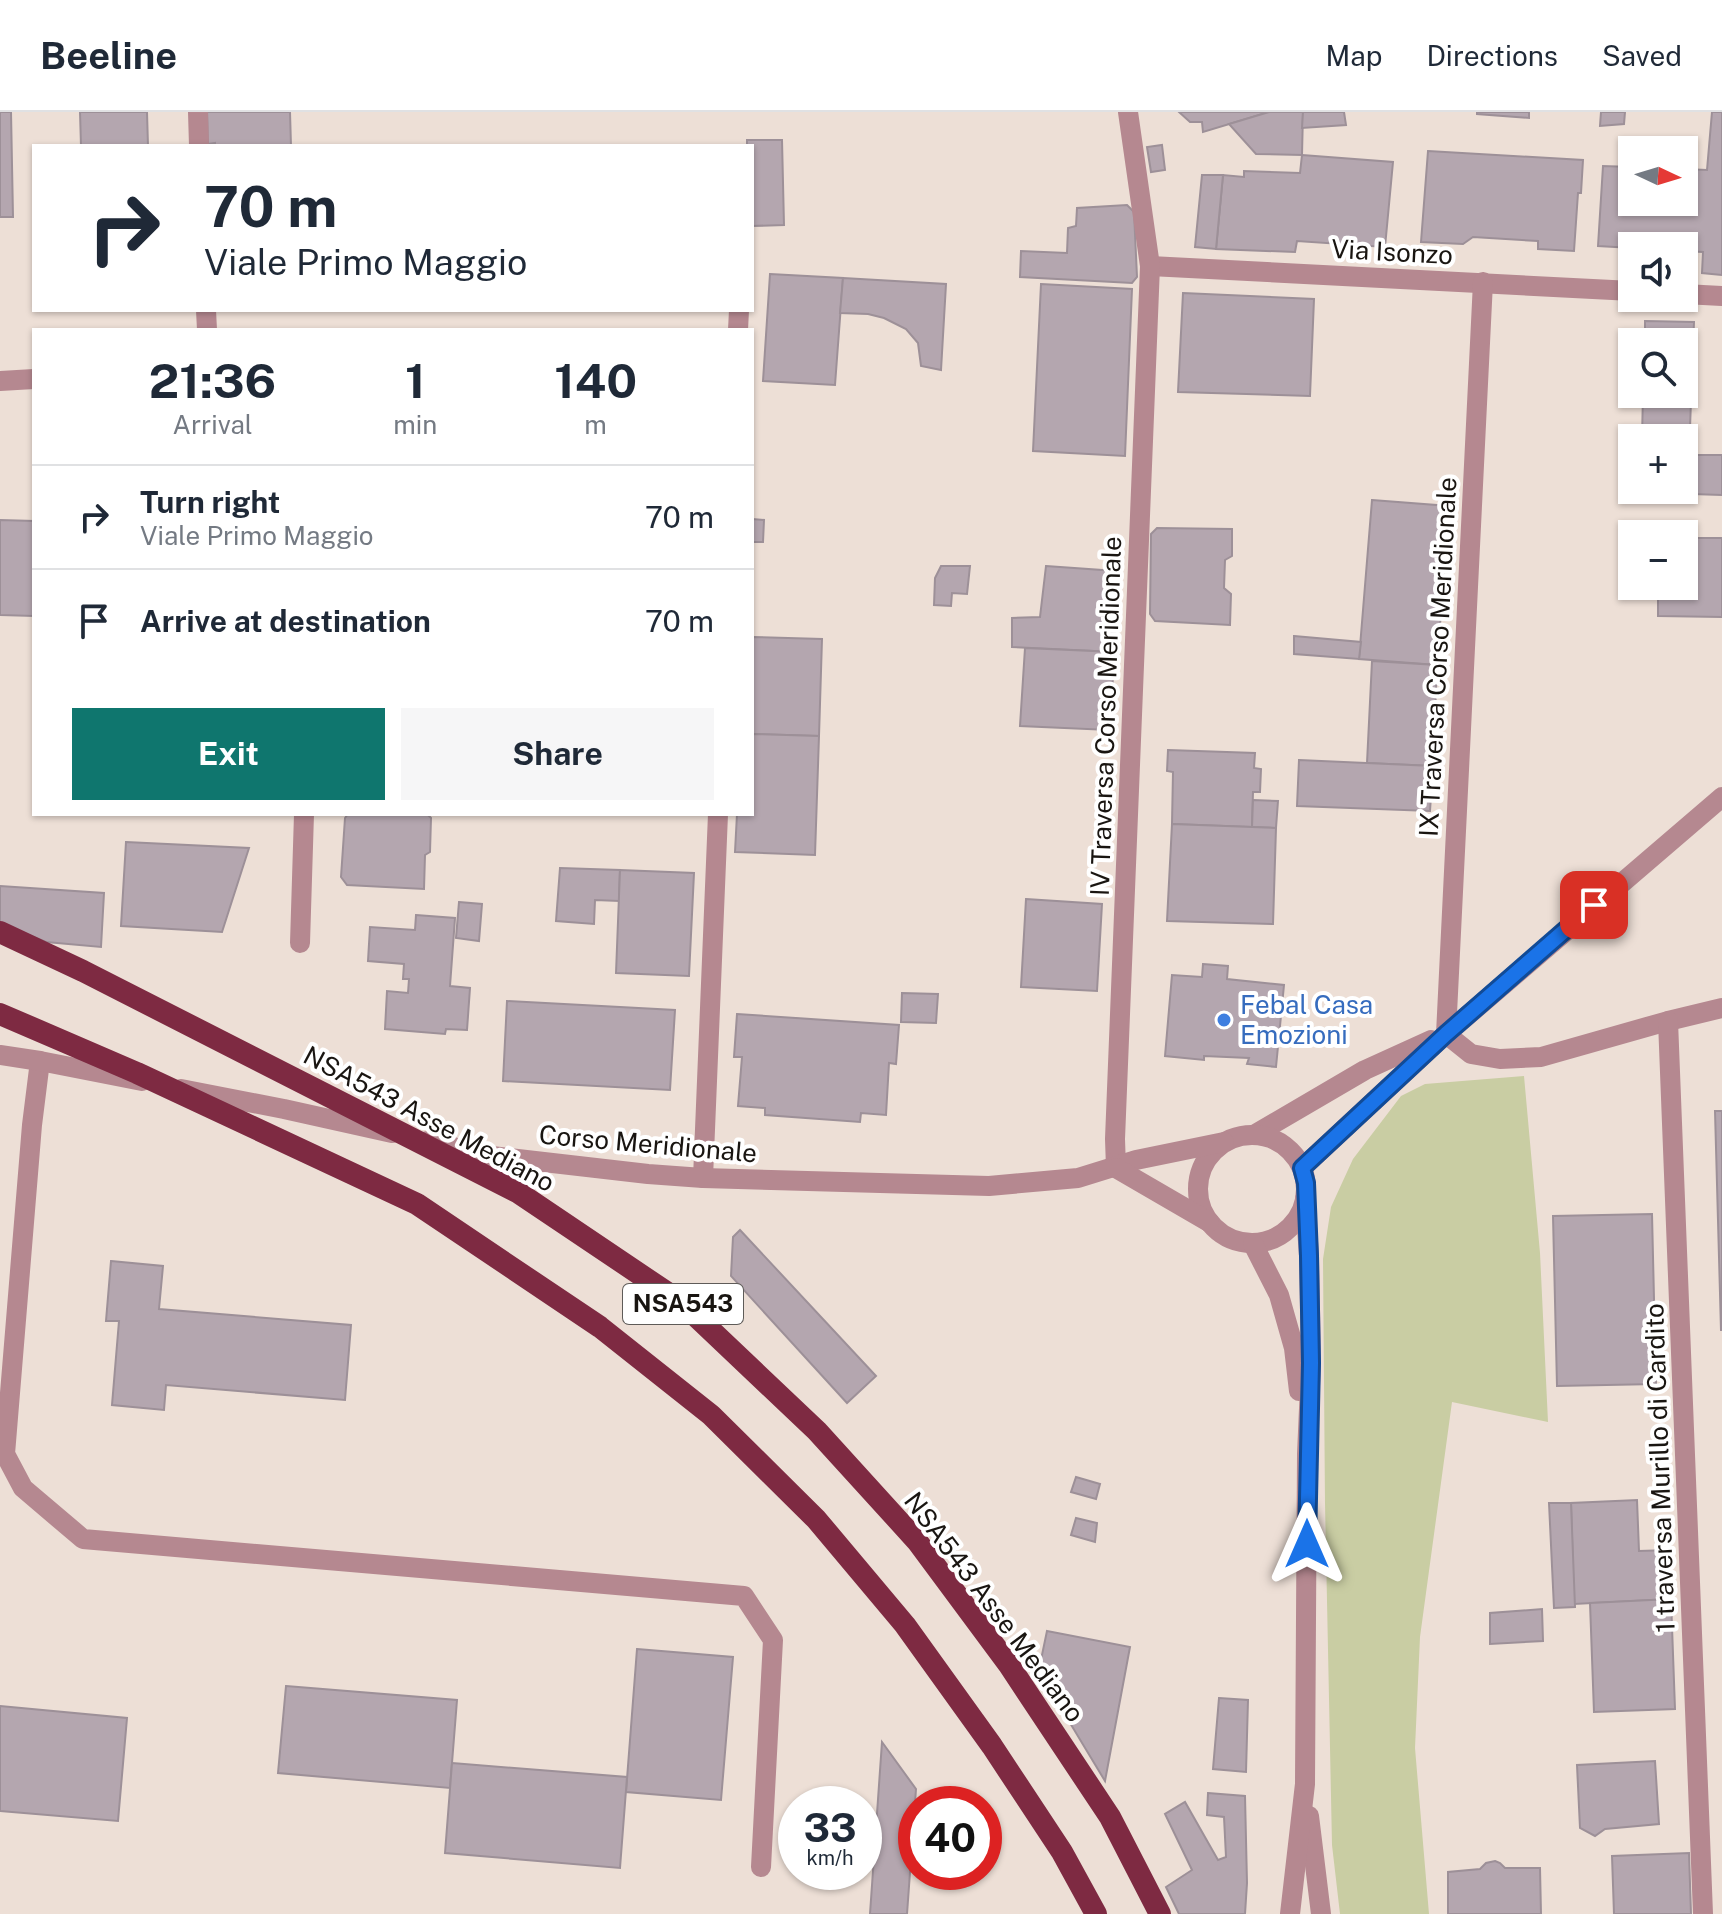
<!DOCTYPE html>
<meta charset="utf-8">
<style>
:root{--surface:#fff;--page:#f6f6f7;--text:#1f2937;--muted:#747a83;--line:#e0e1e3;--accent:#0f766e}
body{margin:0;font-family:"Public Sans",sans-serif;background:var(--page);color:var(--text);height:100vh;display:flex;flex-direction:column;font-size:30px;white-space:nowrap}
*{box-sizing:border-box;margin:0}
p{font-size:26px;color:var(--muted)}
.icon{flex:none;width:44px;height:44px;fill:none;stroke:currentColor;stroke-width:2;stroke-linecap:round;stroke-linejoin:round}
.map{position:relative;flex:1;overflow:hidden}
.details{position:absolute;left:32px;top:216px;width:722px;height:488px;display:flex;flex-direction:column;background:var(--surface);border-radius:0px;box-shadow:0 2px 6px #0004}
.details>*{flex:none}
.guide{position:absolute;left:32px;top:32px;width:722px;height:168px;border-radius:0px;box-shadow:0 2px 6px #0004;background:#fff;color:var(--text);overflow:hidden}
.needle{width:52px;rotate:94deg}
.fabs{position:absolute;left:1618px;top:24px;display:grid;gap:16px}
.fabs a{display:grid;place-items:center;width:80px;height:80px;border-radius:0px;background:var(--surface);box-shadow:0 2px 6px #0004;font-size:40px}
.speed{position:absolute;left:778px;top:1674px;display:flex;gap:16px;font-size:40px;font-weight:700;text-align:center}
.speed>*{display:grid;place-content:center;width:104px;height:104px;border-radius:50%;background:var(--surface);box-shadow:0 2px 6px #0004;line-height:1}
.speed small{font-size:20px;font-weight:400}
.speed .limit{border:12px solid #d22;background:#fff;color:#111}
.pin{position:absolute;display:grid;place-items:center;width:68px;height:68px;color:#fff;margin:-34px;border-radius:16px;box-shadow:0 4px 12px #0006}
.me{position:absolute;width:88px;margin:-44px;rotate:0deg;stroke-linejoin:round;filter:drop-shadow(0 0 6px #0008)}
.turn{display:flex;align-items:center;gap:28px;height:168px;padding:0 40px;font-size:36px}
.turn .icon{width:104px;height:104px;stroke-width:2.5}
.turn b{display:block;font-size:56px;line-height:68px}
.eta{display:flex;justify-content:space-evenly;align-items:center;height:136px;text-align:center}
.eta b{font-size:48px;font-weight:700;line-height:56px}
.cta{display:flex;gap:16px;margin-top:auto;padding:16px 40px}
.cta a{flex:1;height:92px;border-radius:0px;background:var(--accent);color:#fff;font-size:32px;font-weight:700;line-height:92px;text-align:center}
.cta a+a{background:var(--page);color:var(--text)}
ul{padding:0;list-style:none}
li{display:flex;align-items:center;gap:24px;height:104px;padding:0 40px;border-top:2px solid var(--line)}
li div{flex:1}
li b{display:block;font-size:30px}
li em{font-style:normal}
header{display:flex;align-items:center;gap:48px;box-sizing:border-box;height:112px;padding:0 40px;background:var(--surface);border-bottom:2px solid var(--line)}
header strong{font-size:38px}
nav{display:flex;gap:44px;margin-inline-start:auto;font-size:28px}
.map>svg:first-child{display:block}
.green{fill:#c9cda3}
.building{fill:#b4a6af;stroke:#9d9098;stroke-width:2}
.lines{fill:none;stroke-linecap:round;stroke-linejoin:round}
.minor{stroke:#b58890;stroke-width:20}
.tertiary{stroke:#b58890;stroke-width:20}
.trunk-bridge{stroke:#7e2a42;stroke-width:22}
.route-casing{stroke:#114b97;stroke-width:20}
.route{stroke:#1a73e8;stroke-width:14}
.shop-dot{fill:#3f7fe0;stroke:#fff;stroke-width:3}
.labels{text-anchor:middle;stroke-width:8;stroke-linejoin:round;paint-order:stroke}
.shield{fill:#fff;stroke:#5e5b58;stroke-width:2}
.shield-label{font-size:24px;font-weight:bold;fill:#191511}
.street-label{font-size:26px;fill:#191511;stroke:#fff}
.shop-label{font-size:26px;fill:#366cbe;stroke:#fff;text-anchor:start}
</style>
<header>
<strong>Beeline</strong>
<nav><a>Map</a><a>Directions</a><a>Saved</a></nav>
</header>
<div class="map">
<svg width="1722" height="1802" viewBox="0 0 1722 1802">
<rect width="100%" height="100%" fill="#eddfd6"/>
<path class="green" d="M1524,964L1540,1141L1548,1310L1452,1290L1420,1525L1415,1636L1429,1802H1340L1332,1733L1325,1391L1323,1147L1331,1095L1353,1047L1401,984L1425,972Z"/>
<g class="building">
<path d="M0,0H11L13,105H0Z"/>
<path d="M80,0H147L148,34H81Z"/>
<path d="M207,0H290L291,34H215V31L208,32Z"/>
<path d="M1179,0H1269L1203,20L1202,10H1190Z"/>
<path d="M1269,0H1303L1302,43L1256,42L1229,12Z"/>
<path d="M1303,0H1344L1346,13L1302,16Z"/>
<path d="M1477,0H1529V6L1477,2Z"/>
<path d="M1601,0H1625L1624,12L1600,14Z"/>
<path d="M1712,0H1722V163L1702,161L1703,140L1684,139V134H1632V136L1598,134L1603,54L1632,55V90H1684V57L1707,58Z"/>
<path d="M747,28H782L784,113L752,114V34H747Z"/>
<path d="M1162,33L1165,58L1151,60L1147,35Z"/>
<path d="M1428,39L1583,48L1581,81H1578L1574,139L1538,137V129L1473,125L1463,132L1421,130Z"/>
<path d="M1302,43L1393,50L1385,135L1297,129L1295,140L1216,137L1223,63L1244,65V59L1300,61Z"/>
<path d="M1202,63H1223L1216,137L1195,135Z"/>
<path d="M1127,93L1134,100L1137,165L1132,171L1020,165L1021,139L1067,141L1068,116L1076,114L1077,96Z"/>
<path d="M770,162L843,166L835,273L763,269Z"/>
<path d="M843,166L946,172L941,258L921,254L918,231L906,217L884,206L868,202L840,201Z"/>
<path d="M1041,172L1132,177L1125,344L1033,339Z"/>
<path d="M1183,181L1314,187L1310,284L1178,280Z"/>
<path d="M1645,209L1694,210L1689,342H1684V326H1642L1643,282H1684V230H1645Z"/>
<path d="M1630,341H1632V378H1684V343H1722V383L1630,380Z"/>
<path d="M1372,388L1449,394L1437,553L1359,547Z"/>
<path d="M752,407L764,408L763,430H752Z"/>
<path d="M0,408L34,409V504L0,503Z"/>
<path d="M1157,416L1232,417V444L1225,448L1224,476L1231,482L1230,513L1155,509L1150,502L1151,422Z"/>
<path d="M1625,425H1632V474H1684V426H1722V505L1658,504V487L1654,480L1624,479Z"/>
<path d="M941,454H970L967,482L952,481L951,494L934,493L935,466Z"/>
<path d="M1046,454L1116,459L1115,540L1012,535V506L1040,505Z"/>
<path d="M1294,524L1361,530L1359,547L1294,542Z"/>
<path d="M752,525L822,527L819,624L752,622Z"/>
<path d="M1025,536L1115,540L1109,618L1020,614Z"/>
<path d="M1372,549L1437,553L1433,654L1367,651Z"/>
<path d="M752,622L819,624L815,743L735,740L737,702H752Z"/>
<path d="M1168,638L1255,641L1254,656L1261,657L1260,680H1253L1252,715L1172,712L1173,660L1167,659Z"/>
<path d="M1299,648L1433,654L1430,699L1297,694Z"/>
<path d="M1253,688L1278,689L1276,716L1252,715Z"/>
<path d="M348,702H427L431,706L430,740L425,743L424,777L347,773L341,765L345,706Z"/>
<path d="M1172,712L1276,716L1273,812L1167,809Z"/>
<path d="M126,730L249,736L222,820L121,814Z"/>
<path d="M560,756L620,758L619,789L595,788L594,812L556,809Z"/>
<path d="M620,758L694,761L689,864L616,861Z"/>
<path d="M0,774L104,781L101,835L46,830L0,811Z"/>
<path d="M1026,787L1102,792L1097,879L1021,875Z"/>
<path d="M459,790L482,792L479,829L456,826Z"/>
<path d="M416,803L455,806L450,874L470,876L467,918L446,917L445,922L385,917L387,879L408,881L409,867H403L404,852L368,849L370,815L415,818Z"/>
<path d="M1203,852L1228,854L1227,867L1284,873L1276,955L1247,952L1249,946L1204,944V948L1165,944L1172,863L1202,865Z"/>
<path d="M902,881L938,882L936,911L901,910Z"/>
<path d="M507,889L675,898L670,978L503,969Z"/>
<path d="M737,902L899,913L896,952L889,951L886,1003L861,1001L860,1010L765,1003V996L738,994L742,945H734Z"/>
<path d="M1715,999H1722V1218H1721Z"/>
<path d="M1652,1102L1656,1272L1557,1274L1553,1104Z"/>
<path d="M740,1118L876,1264L847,1291L731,1164L733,1125Z"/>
<path d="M111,1149L163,1154L159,1197L351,1213L345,1288L166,1273L164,1298L112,1293L119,1209H106Z"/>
<path d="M1076,1365L1100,1372L1096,1387L1071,1380Z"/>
<path d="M1637,1388L1639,1439L1669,1438L1671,1487L1574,1492L1571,1391Z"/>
<path d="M1549,1391H1571L1575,1495L1554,1496Z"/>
<path d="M1076,1406L1097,1411L1095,1430L1071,1423Z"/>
<path d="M1671,1487L1675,1597L1594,1600L1590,1491Z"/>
<path d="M1542,1497L1543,1529L1490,1532V1501Z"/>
<path d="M1047,1519L1130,1535L1105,1669L1061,1596L1037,1567Z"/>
<path d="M637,1537L733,1545L721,1688L626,1680Z"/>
<path d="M286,1574L457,1588L450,1676L278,1661Z"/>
<path d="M1219,1586L1248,1588L1246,1660L1213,1657Z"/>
<path d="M0,1594L127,1606L118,1709L0,1699Z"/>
<path d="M882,1630L916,1677L907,1802H870Z"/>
<path d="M1655,1649L1659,1712L1605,1717L1595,1724L1580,1716L1577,1653Z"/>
<path d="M452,1651L627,1665L620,1756L445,1741Z"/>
<path d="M1208,1681L1245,1684L1247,1771L1245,1802H1179L1166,1775L1192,1758L1165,1702L1185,1690L1218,1748L1226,1745L1224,1705L1207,1703Z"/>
<path d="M1689,1741L1691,1802H1614L1612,1744Z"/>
<path d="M1495,1749L1500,1751L1505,1756H1540L1541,1802H1448V1760L1480,1757L1486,1751Z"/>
</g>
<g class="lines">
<g class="minor">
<path d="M198,0L199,34"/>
<path d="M1150,154L1632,179"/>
<path d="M1483,170L1446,922L1471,942L1500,947L1541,945L1668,909L1722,896"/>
<path d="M1684,182L1722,184"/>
<path d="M206,198L207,218"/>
<path d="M738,218L739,198"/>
<path d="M0,269L34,267"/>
<path d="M300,831L304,702"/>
<path d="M1668,909L1703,1802"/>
<path d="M40,949L32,1013L5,1342L23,1376L83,1427L744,1484L773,1528L761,1755"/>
<path d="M1116,1056L1115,1027L1150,154L1128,0"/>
<path d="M703,1066L718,702"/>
</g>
<g class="tertiary">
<path d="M0,943L40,949L142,969"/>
<path d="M181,977L284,997L392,1021"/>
<path d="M1254,1023L1365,958L1431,928"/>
<circle cx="1252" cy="1077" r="54"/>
<path d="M427,1029L492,1044L648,1062L703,1066L989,1074L1078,1066L1136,1048L1224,1030"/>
<path d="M1116,1056L1209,1110"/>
<path d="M1302,1056L1446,922L1722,685"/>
<path d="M1253,1132L1279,1183L1294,1236L1299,1279"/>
<path d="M1309,1704L1321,1802"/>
<path d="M1290,1802L1305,1672L1307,1342L1311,1251L1309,1144L1305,1087"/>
</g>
<g class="trunk-bridge">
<path d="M0,820L83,859L519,1081L681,1190L817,1319L917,1429L1009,1553L1110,1705L1160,1802"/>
<path d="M0,902L137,961L417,1092L600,1215L711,1303L816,1407L905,1513L992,1634L1062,1740L1096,1802"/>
</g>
</g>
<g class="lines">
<defs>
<path id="route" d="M1307,1432L1311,1251L1309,1144L1306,1071L1302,1056L1446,922L1594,793"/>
</defs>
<use href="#route" class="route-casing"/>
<use href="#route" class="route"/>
</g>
<circle class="shop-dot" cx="1224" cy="908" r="8"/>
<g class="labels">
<rect class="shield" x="623" y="1172" width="120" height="40" rx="6"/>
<g class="shield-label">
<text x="683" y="1200">NSA543</text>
</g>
<g class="street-label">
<text transform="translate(1392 140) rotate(3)" y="9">Via Isonzo</text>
<text transform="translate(1438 545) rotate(-87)" y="9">IX Traversa Corso Meridionale</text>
<text transform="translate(1106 604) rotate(-88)" y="9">IV Traversa Corso Meridionale</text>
<text transform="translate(429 1007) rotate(28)" y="9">NSA543 Asse Mediano</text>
<text transform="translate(648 1032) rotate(5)" y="9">Corso Meridionale</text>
<text transform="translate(1660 1356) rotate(-92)" y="9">1 traversa Murillo di Cardito</text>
<text transform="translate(994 1495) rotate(53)" y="9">NSA543 Asse Mediano</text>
</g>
<g class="shop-label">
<text x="1240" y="902">Febal Casa<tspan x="1240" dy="30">Emozioni</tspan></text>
</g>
</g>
</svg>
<div class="fabs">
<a><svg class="needle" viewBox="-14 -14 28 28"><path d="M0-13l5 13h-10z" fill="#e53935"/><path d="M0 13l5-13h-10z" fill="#747a83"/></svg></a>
<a><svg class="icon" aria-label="sound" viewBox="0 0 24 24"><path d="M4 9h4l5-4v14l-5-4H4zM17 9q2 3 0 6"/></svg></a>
<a><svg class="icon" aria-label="search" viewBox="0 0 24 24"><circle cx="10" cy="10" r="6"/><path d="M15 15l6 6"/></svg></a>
<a>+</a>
<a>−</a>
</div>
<div class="speed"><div>33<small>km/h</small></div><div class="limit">40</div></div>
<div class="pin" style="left:1594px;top:793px;background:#d93025"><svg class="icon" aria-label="arrive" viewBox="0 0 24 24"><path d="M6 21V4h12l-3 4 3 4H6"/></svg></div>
<svg class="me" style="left:1307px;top:1432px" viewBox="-20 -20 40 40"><path d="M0-17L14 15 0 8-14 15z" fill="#1a73e8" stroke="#fff" stroke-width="4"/></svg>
<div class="guide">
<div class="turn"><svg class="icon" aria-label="right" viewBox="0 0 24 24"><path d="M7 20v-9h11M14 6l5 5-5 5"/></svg><div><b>70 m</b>Viale Primo Maggio</div></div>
</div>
<section class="details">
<div class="eta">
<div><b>21:36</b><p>Arrival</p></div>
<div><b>1</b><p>min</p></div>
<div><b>140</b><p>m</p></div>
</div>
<ul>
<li><svg class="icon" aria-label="right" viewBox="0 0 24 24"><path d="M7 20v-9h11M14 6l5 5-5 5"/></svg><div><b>Turn right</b><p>Viale Primo Maggio</p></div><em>70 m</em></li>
<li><svg class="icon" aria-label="arrive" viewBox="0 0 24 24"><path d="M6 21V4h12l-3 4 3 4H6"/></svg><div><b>Arrive at destination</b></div><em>70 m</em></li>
</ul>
<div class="cta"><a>Exit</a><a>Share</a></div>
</section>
</div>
